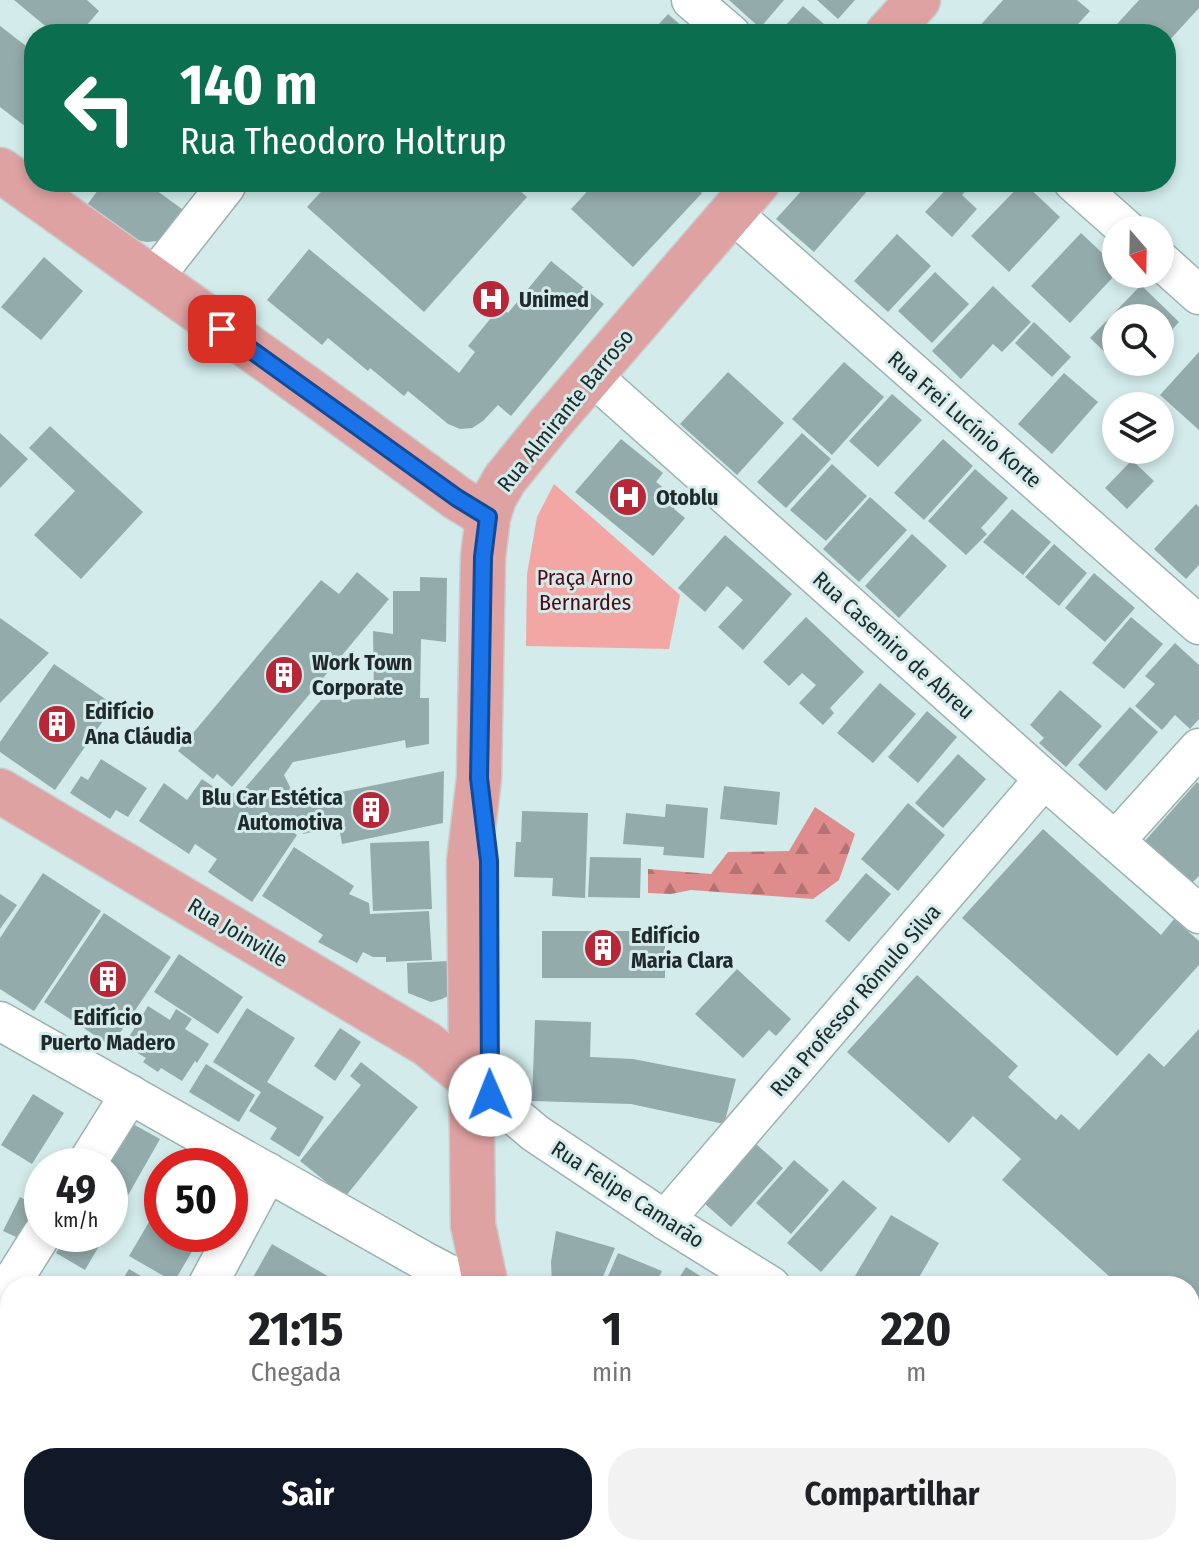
<!DOCTYPE html>
<html lang="pt">
<meta charset="utf-8">
<style>
:root{--surface:#fff;--page:#f2f2f2;--text:#202124;--muted:#757577;--accent:#111827}
body{margin:0;font-family:"Fira Sans Condensed",sans-serif;background:var(--page);color:var(--text);height:100vh;display:flex;flex-direction:column;font-size:30px;white-space:nowrap}
*{box-sizing:border-box;margin:0}
p{font-size:26px;color:var(--muted)}
.icon{flex:none;width:44px;height:44px;fill:none;stroke:currentColor;stroke-width:2;stroke-linecap:round;stroke-linejoin:round}
.map{position:relative;flex:1;overflow:hidden}
.sheet{position:absolute;left:0px;top:1276px;width:1200px;height:280px;display:flex;flex-direction:column;background:var(--surface);border-radius:32px 32px 0 0;box-shadow:0 4px 12px #0003}
.sheet>*{flex:none}
.banner{position:absolute;left:24px;top:24px;width:1152px;height:168px;border-radius:32px;box-shadow:0 4px 12px #0003;background:#0b6e4f;color:#fff;overflow:hidden}
.needle{width:52px;rotate:160deg}
.controls{position:absolute;left:1102px;top:216px;display:grid;gap:16px}
.controls a{display:grid;place-items:center;width:72px;height:72px;border-radius:50%;background:var(--surface);box-shadow:0 4px 12px #0003;font-size:40px}
.speed{position:absolute;left:24px;top:1148px;display:flex;gap:16px;font-size:40px;font-weight:700;text-align:center}
.speed>*{display:grid;place-content:center;width:104px;height:104px;border-radius:50%;background:var(--surface);box-shadow:0 4px 12px #0003;line-height:1}
.speed small{font-size:20px;font-weight:400}
.speed .limit{border:12px solid #d22;background:#fff;color:#111}
.pin{position:absolute;display:grid;place-items:center;width:68px;height:68px;color:#fff;margin:-34px;border-radius:16px;box-shadow:0 4px 12px #0006}
.me{position:absolute;width:88px;margin:-44px;rotate:359deg;stroke-linejoin:round;filter:drop-shadow(0 0 6px #0008)}
.turn{display:flex;align-items:center;gap:28px;height:168px;padding:0 24px;font-size:36px}
.turn .icon{width:104px;height:104px;stroke-width:2.5}
.turn b{display:block;font-size:56px;line-height:68px}
.eta{display:flex;justify-content:space-evenly;align-items:center;height:136px;text-align:center}
.eta b{font-size:48px;font-weight:700;line-height:56px}
.button{display:flex;gap:16px;margin-top:auto;padding:16px 24px}
.button a{flex:1;height:92px;border-radius:32px;background:var(--accent);color:#fff;font-size:32px;font-weight:700;line-height:92px;text-align:center}
.button a+a{background:var(--page);color:var(--text)}
.map>svg:first-child{display:block}
.green{fill:#f2a7a5}
.forest{fill:url(#forest-firs)}
.lines{fill:none;stroke-linecap:round;stroke-linejoin:round}
.stream{stroke:#5ac6c9;stroke-width:8}
.building{fill:#94abab}
.minor-casing{stroke:#9bb2b2;stroke-width:41}
.major-casing{stroke:#cacccc;stroke-width:47}
.minor{stroke:#fff;stroke-width:38}
.major{stroke:#dfa2a3;stroke-width:44}
.route-casing{stroke:#114b97;stroke-width:20}
.route{stroke:#1a73e8;stroke-width:14}
.labels{text-anchor:middle;stroke-width:6;stroke-linejoin:round;paint-order:stroke}
.poi-label{font-size:22px;font-weight:bold;fill:#212a2a;stroke:#d3ebeb;text-anchor:start}
.street-label{font-size:22px;fill:#212a2a;stroke:#d3ebeb}
.park-label{font-size:22px;fill:#520812;stroke:#d3ebeb}
</style>
<div class="map">
<svg width="1199" height="1556" viewBox="0 0 1199 1556">
<defs>
<pattern id="forest-firs" width="22" height="20" patternUnits="userSpaceOnUse" patternTransform="scale(2)"><rect width="22" height="20" fill="#de8d8c"/><path d="M5 1l3.5 6h-7zM16 11l3.5 6h-7z" fill="#b47373"/></pattern>
</defs>
<rect width="100%" height="100%" fill="#d3ebeb"/>
<path class="green" d="M554,484L680,595L669,649L526,646L527,574L537,517Z"/>
<path class="forest" d="M815,807L855,834L839,880L813,899L691,890L671,894L648,893V869L711,874L728,852L789,851Z"/>
<g class="lines">
<path class="stream" d="M643,1553L644,1556"/>
</g>
<g class="building">
<path d="M14,0H87L99,11L79,34H55Z"/>
<path d="M729,0H784L760,28Z"/>
<path d="M817,0H855L838,19Z"/>
<path d="M1003,0H1077L1090,11L1069,34H982L977,29Z"/>
<path d="M1139,0H1199V8L1166,44V34H1108Z"/>
<path d="M803,6L824,24L815,34H778Z"/>
<path d="M668,14L691,34H650Z"/>
<path d="M0,26L34,52V133L0,107Z"/>
<path d="M104,182H145L186,212L167,237L157,241L147,242L136,240L120,227L116,232L84,209Z"/>
<path d="M330,182H510L527,197L424,312L307,207Z"/>
<path d="M596,182H689L702,193L633,267L571,209Z"/>
<path d="M814,182H875L814,252L776,219L804,188L807,191Z"/>
<path d="M949,182H974L962,195L977,209L952,237L925,212L951,184Z"/>
<path d="M1023,182L1060,217L1009,272L971,236Z"/>
<path d="M1081,233L1116,266V274L1070,323L1031,286Z"/>
<path d="M897,234L931,266L888,312L854,281Z"/>
<path d="M309,249L459,373L475,352L468,346L500,307L508,313L551,261L604,304L511,416L498,405L483,421L472,428L460,429L448,424L408,391L404,396L370,368L368,371L328,338L322,345L267,300Z"/>
<path d="M44,257L83,291L41,340L1,307Z"/>
<path d="M935,272L969,304L932,343L898,311Z"/>
<path d="M1141,285L1179,322L1160,343V318H1116V362H1142L1129,375L1090,338Z"/>
<path d="M993,286L1031,322L1002,352L993,344L961,379L932,351Z"/>
<path d="M1034,322L1071,357L1052,377L1015,343Z"/>
<path d="M1199,352V430L1160,395Z"/>
<path d="M844,362L884,397L832,455L792,419Z"/>
<path d="M728,372L784,423L737,475L680,424Z"/>
<path d="M1064,373L1098,402L1052,454L1018,424Z"/>
<path d="M892,394L922,420L878,467L849,441Z"/>
<path d="M50,426L143,512L81,579L34,535L75,491L29,448Z"/>
<path d="M0,433L28,459L0,488Z"/>
<path d="M802,433L831,459L786,508L757,482Z"/>
<path d="M621,439L663,473L656,482L680,501L674,509L685,518L653,556L575,492Z"/>
<path d="M943,439L973,466L924,520L894,493Z"/>
<path d="M1132,460L1154,481L1127,509L1105,488Z"/>
<path d="M832,464L867,496L826,541L790,510Z"/>
<path d="M975,469L1008,498L981,528L987,534L966,555L928,521Z"/>
<path d="M870,497L907,530L859,582L823,549Z"/>
<path d="M1196,504L1199,507V565L1186,579L1154,549Z"/>
<path d="M1012,509L1051,542L1023,575L983,542Z"/>
<path d="M912,534L947,566L899,618L865,586Z"/>
<path d="M725,535L792,594L743,650L718,627L743,600L727,586L705,612L678,588Z"/>
<path d="M1054,544L1087,573L1059,606L1025,577Z"/>
<path d="M357,572L389,599L232,787L217,774L213,779L178,751L321,580L339,594Z"/>
<path d="M1094,573L1135,608L1105,642L1065,608Z"/>
<path d="M420,577L447,578L446,642L421,639L420,698H429V744L406,748L405,740L293,762L284,775L297,801L444,771L443,823L342,844L339,826L303,834L300,818L281,824L297,835L252,902L208,872L217,859L195,844L189,854L139,821L164,783L187,800L202,779L227,796L230,791L238,796L321,700L374,699L373,631L393,634V591H420Z"/>
<path d="M806,617L864,672L830,708L834,713L823,725L799,703L816,685L802,673L789,686L763,662Z"/>
<path d="M1131,617L1163,644L1124,689L1092,663Z"/>
<path d="M0,618L49,653L0,703Z"/>
<path d="M1175,643L1199,665V719L1190,729L1175,715L1162,730L1135,706L1155,684L1145,676Z"/>
<path d="M54,664L114,705L55,790L0,752V742Z"/>
<path d="M880,683L916,714L873,763L837,733Z"/>
<path d="M1060,690L1102,726L1066,767L1039,743L1044,738L1030,725Z"/>
<path d="M1130,707L1158,732L1106,791L1078,765Z"/>
<path d="M927,711L957,737L918,783L888,757Z"/>
<path d="M958,754L986,779L943,828L915,803Z"/>
<path d="M101,759L147,788L128,817L116,810L110,819L70,793L81,776L88,780Z"/>
<path d="M1197,782L1199,784V876L1192,883L1144,842Z"/>
<path d="M724,786L780,792L777,825L720,819Z"/>
<path d="M908,803L945,835L898,891L861,859Z"/>
<path d="M666,804L708,808L704,858L663,855L664,847L623,844L626,813L665,817Z"/>
<path d="M522,811L588,813L585,898L552,896L553,878L514,877L516,842H521Z"/>
<path d="M1043,829L1161,935L1174,919L1199,941V965L1117,1056L962,918Z"/>
<path d="M429,841L432,909L373,911L370,843Z"/>
<path d="M294,847L354,886L349,894L369,903L370,914L429,911L432,960L386,962V957H373L363,952L357,963L318,942L323,935L262,896Z"/>
<path d="M590,857L641,858L640,898L588,897Z"/>
<path d="M43,873L101,911L34,1011L0,989V938Z"/>
<path d="M866,873L891,894L849,942L825,921Z"/>
<path d="M0,894L17,905L0,929Z"/>
<path d="M104,913L171,957L111,1046L44,1002Z"/>
<rect x="542" y="931" width="123" height="47"/>
<path d="M179,954L243,997L218,1034L154,992Z"/>
<path d="M449,961L450,995L442,999L431,1002L408,993L407,963Z"/>
<path d="M737,969L791,1019L776,1036L769,1030L743,1058L695,1014Z"/>
<path d="M917,975L1018,1066L1008,1077L1056,1120L1061,1114L1079,1130L1149,1053L1164,1067L1199,1029V1342L1190,1337V1286H1120L1002,1180L1021,1159L973,1116L949,1143L847,1052Z"/>
<path d="M148,1006L170,1020L176,1009L192,1019L185,1029L209,1044L197,1063L195,1061L182,1081L161,1068L158,1072L143,1062L146,1058L124,1045Z"/>
<path d="M247,1008L295,1038L267,1082L324,1117L299,1157L270,1139L277,1128L249,1111L261,1092L213,1062Z"/>
<path d="M535,1020L591,1022L590,1057L633,1059L736,1079L724,1124L631,1104L532,1101Z"/>
<path d="M340,1028L361,1042L335,1081L314,1066Z"/>
<path d="M361,1062L418,1107L345,1197L300,1161L361,1085L350,1076Z"/>
<path d="M206,1064L255,1095L239,1122L189,1092Z"/>
<path d="M33,1094L64,1113L32,1164L1,1145Z"/>
<path d="M131,1123L160,1139L110,1227V1166H106Z"/>
<path d="M756,1144L783,1168L731,1227L704,1203Z"/>
<path d="M185,1147L206,1159L202,1166H175Z"/>
<path d="M794,1160L829,1190L791,1234L756,1203Z"/>
<path d="M843,1180L877,1208L821,1272L787,1243Z"/>
<path d="M20,1197L41,1208L25,1241L3,1231Z"/>
<path d="M162,1200V1234H189L184,1242L194,1248L174,1282L129,1256Z"/>
<path d="M891,1215L939,1243L914,1286H849Z"/>
<path d="M556,1231L615,1248L599,1286L552,1285L551,1262Z"/>
<path d="M67,1234H106L85,1270L56,1253Z"/>
<path d="M272,1244L345,1286H248Z"/>
<path d="M618,1253L662,1271L655,1286H604Z"/>
<path d="M686,1267L716,1286H674Z"/>
<path d="M129,1269L158,1286H119Z"/>
<path d="M0,1381L10,1386V1461L0,1456Z"/>
<path d="M1199,1397V1457L1190,1453V1416Z"/>
<path d="M0,1489L10,1495V1546H30L24,1556H0Z"/>
<path d="M112,1546H176L170,1556H129Z"/>
<rect x="358" y="1546" width="73" height="10"/>
<rect x="542" y="1546" width="46" height="10"/>
<path d="M784,1546H878L872,1556H791Z"/>
<path d="M1045,1546H1098L1094,1556H1064L1044,1549Z"/>
<path d="M1102,1546H1146L1142,1556H1099Z"/>
<path d="M1162,1546H1170L1190,1556H1157Z"/>
</g>
<g class="lines">
<defs>
<g id="minor">
<path d="M691,0L731,34"/>
<path d="M1073,182L1127,230"/>
<path d="M731,212L1199,625"/>
<path d="M1160,260L1199,295"/>
<path d="M153,279L226,186"/>
<path d="M591,375L1044,779L1199,914"/>
<path d="M1115,841L1199,748"/>
<path d="M0,1021L426,1262L447,1273L478,1286"/>
<path d="M490,1095L535,1133L665,1220L771,1286"/>
<path d="M85,1166L130,1094"/>
<path d="M665,1220L1044,779"/>
<path d="M207,1286L268,1172"/>
<path d="M0,1301L42,1234"/>
<path d="M1190,1515L1199,1520"/>
<path d="M698,1546L716,1556"/>
<path d="M61,1556L66,1546"/>
</g>
<g id="major">
<path d="M887,34L918,0"/>
<path d="M0,170L312,392L457,498L488,517"/>
<path d="M0,791L427,1044L487,1093"/>
<path d="M486,1286L473,1225L469,862L479,778L483,557L488,517L494,498L505,479L548,426L758,182"/>
<path d="M482,1556V1546"/>
</g>
</defs>
<use href="#minor" class="minor-casing"/>
<use href="#major" class="major-casing"/>
<use href="#minor" class="minor"/>
<use href="#major" class="major"/>
</g>
<g class="lines">
<defs>
<path id="route" d="M222,329L457,498L488,517L483,557L479,778L489,861L490,1095"/>
</defs>
<use href="#route" class="route-casing"/>
<use href="#route" class="route"/>
</g>
<defs>
<symbol id="hospital-disc" viewBox="-11 -11 22 22"><circle r="9.5" fill="#b82738" stroke="#d3ebeb"/><path d="M-5-5h3v3.5h4V-5h3V5h-3V1.5h-4V5h-3Z" fill="#fff"/></symbol>
<symbol id="building-disc" viewBox="-11 -11 22 22"><circle r="9.5" fill="#b82738" stroke="#d3ebeb"/><path d="M-4-6H4V6H1V3H-1V6H-4ZM-2.5-4.3h1.7v1.8h-1.7ZM.8-4.3h1.7v1.8H.8ZM-2.5-1h1.7V.8h-1.7ZM.8-1h1.7V.8H.8Z" fill="#fff"/></symbol>
</defs>
<g fill-rule="evenodd">
<use href="#hospital-disc" x="469" y="277" width="44" height="44"/>
<use href="#hospital-disc" x="606" y="475" width="44" height="44"/>
<use href="#building-disc" x="262" y="653" width="44" height="44"/>
<use href="#building-disc" x="35" y="702" width="44" height="44"/>
<use href="#building-disc" x="349" y="788" width="44" height="44"/>
<use href="#building-disc" x="581" y="926" width="44" height="44"/>
<use href="#building-disc" x="86" y="957" width="44" height="44"/>
</g>
<g class="labels">
<g class="poi-label">
<text x="519" y="307">Unimed</text>
<text x="656" y="505">Otoblu</text>
<text x="312" y="670">Work Town<tspan x="312" dy="25">Corporate</tspan></text>
<text x="85" y="719">Edifício<tspan x="85" dy="25">Ana Cláudia</tspan></text>
<text x="343" y="805" text-anchor="end">Blu Car Estética<tspan x="343" dy="25">Automotiva</tspan></text>
<text x="631" y="943">Edifício<tspan x="631" dy="25">Maria Clara</tspan></text>
<text x="108" y="1025" text-anchor="middle">Edifício<tspan x="108" dy="25">Puerto Madero</tspan></text>
</g>
<g class="street-label">
<text transform="translate(565 410) rotate(-51)" y="8">Rua Almirante Barroso</text>
<text transform="translate(965 419) rotate(41)" y="8">Rua Frei Lucínio Korte</text>
<text transform="translate(894 645) rotate(42)" y="8">Rua Casemiro de Abreu</text>
<text transform="translate(238 932) rotate(31)" y="8">Rua Joinville</text>
<text transform="translate(855 1000) rotate(-49)" y="8">Rua Professor Rômulo Silva</text>
<text transform="translate(628 1194) rotate(33)" y="8">Rua Felipe Camarão</text>
</g>
<g class="park-label">
<text x="585" y="585">Praça Arno<tspan x="585" dy="25">Bernardes</tspan></text>
</g>
</g>
</svg>
<div class="controls">
<a><svg class="needle" viewBox="-14 -14 28 28"><path d="M0-13l5 13h-10z" fill="#e53935"/><path d="M0 13l5-13h-10z" fill="#757577"/></svg></a>
<a><svg class="icon" aria-label="search" viewBox="0 0 24 24"><circle cx="10" cy="10" r="6"/><path d="M15 15l6 6"/></svg></a>
<a><svg class="icon" aria-label="layers" viewBox="0 0 24 24"><path d="M12 4l9 5-9 5-9-5zM3 14l9 5 9-5"/></svg></a>
</div>
<div class="speed"><div>49<small>km/h</small></div><div class="limit">50</div></div>
<div class="pin" style="left:222px;top:329px;background:#d93025"><svg class="icon" aria-label="arrive" viewBox="0 0 24 24"><path d="M6 21V4h12l-3 4 3 4H6"/></svg></div>
<svg class="me" style="left:490px;top:1095px" viewBox="-20 -20 40 40"><circle r="19" fill="#fff"/><path d="M0-13L10 11 0 6-10 11z" fill="#1a73e8"/></svg>
<div class="banner">
<div class="turn"><svg class="icon" aria-label="left" viewBox="0 0 24 24"><path d="M17 20v-9H6M10 6l-5 5 5 5"/></svg><div><b>140 m</b>Rua Theodoro Holtrup</div></div>
</div>
<section class="sheet">
<div class="eta">
<div><b>21:15</b><p>Chegada</p></div>
<div><b>1</b><p>min</p></div>
<div><b>220</b><p>m</p></div>
</div>
<div class="button"><a>Sair</a><a>Compartilhar</a></div>
</section>
</div>
